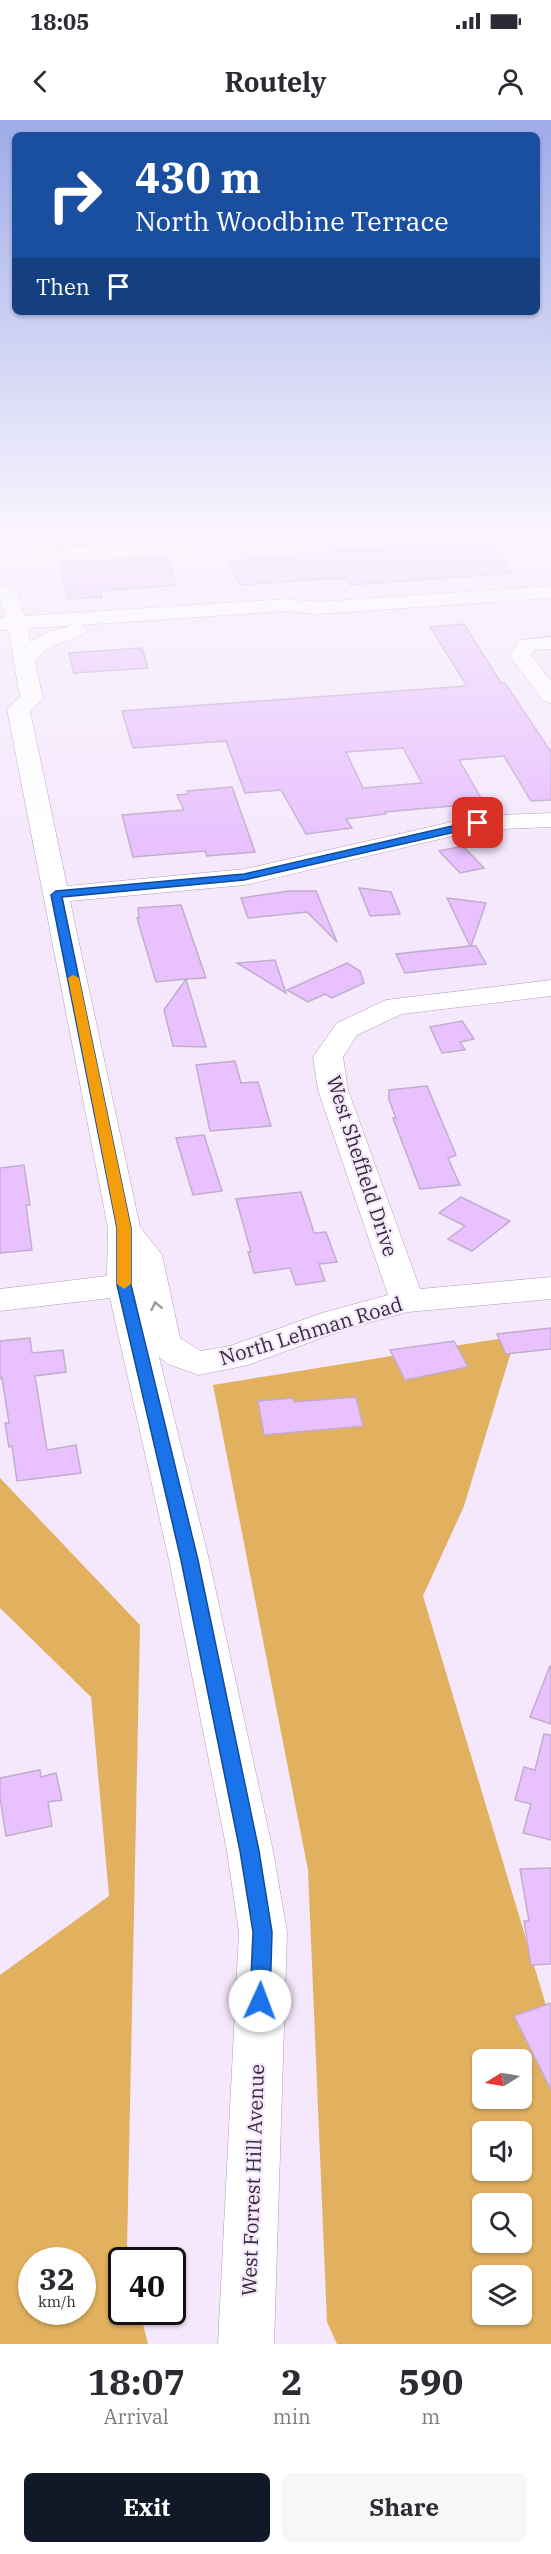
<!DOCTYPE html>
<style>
:root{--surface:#fff;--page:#f7f7f7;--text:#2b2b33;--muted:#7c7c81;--accent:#111827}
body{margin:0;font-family:"IBM Plex Serif",serif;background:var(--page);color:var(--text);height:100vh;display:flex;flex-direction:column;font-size:22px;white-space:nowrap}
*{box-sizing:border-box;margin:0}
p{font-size:20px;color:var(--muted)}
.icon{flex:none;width:33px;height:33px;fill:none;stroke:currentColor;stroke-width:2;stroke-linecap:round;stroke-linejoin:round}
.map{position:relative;height:2224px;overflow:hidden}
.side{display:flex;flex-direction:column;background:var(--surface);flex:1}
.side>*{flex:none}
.banner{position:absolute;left:12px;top:12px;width:528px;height:183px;border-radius:9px;box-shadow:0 2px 4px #0004;background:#1a4fa0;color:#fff;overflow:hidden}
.needle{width:39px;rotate:259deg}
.fabs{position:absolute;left:472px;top:1929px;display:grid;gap:12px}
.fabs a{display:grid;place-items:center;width:60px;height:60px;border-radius:9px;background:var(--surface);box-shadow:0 2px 4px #0004;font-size:30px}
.speed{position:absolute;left:18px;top:2127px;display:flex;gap:12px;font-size:30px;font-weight:700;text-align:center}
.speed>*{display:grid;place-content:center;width:78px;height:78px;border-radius:50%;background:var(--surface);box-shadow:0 2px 4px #0004;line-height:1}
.speed small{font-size:15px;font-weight:400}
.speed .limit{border:3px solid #111;border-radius:9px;background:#fff;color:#111}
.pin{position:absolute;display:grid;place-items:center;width:51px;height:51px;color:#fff;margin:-26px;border-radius:12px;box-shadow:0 3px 9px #0006}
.me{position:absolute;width:66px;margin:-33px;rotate:2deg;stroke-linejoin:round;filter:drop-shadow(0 0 4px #0008)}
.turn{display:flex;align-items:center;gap:21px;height:126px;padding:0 24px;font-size:27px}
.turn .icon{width:78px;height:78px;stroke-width:2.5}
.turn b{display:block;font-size:42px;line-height:51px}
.then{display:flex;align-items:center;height:57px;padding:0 24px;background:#0003;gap:12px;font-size:22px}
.eta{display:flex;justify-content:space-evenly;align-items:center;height:102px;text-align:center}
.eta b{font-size:36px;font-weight:800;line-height:42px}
.primary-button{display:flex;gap:12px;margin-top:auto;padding:12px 24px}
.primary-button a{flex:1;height:69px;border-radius:9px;background:var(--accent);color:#fff;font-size:24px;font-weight:800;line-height:69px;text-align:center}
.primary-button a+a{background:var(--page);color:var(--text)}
.status{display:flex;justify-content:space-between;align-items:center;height:42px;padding:0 30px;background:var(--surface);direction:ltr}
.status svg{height:16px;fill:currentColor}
header{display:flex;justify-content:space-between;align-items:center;height:78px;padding:0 24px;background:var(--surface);font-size:27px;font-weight:800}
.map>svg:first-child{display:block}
.forest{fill:#e2b15f;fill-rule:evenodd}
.building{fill:#e8c1fe;stroke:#c1adcd;stroke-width:1.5;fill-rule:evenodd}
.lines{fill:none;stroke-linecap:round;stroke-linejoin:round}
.minor-casing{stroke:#b09cbb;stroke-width:1}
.major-casing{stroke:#b09cbb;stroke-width:1}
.minor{fill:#fff;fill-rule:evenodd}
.major{fill:#fff;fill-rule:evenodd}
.oneway{stroke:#9a969c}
.route{fill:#1a73e8;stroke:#114b97;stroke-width:1.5}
.slow{fill:#f59e0b}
.labels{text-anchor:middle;stroke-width:4.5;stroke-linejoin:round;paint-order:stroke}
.street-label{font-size:20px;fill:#342c39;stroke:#f5e8fc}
</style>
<div class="status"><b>18:05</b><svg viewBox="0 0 49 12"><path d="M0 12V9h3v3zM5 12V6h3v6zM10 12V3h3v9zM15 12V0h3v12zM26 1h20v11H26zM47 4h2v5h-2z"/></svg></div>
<header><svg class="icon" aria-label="back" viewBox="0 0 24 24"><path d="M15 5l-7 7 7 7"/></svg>Routely<svg class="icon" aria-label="person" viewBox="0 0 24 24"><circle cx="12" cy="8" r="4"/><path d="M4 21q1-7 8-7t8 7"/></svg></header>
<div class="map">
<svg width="551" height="2224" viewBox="0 0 551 2224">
<rect width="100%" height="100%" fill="#f5e8fc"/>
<g class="forest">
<path d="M516,1216L464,1386L423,1476L551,1902V2224H337L327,2202L308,1750L213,1265ZM483,1940H522V1978H483ZM483,2012H522V2050H483ZM483,2084H522V2122H483ZM483,2156H522V2194H483Z"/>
<path d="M0,1358L140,1505L127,2129L129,2140H122V2192H140L148,2224H0V1855L109,1776L91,1577L0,1488ZM32,2140H82V2192H32Z"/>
</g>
<g class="building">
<path d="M78,414H156L159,421L54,427L50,415Z"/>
<path d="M490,421L513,453L350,465L346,459L335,458L240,465L228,441L299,436L298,433Z"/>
<path d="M166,437L177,465L101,471L102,477L69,479L59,444Z"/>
<path d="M464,504L501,563H505L551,632V680L531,681L504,636L459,640L484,683L385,692L386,694L346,699L352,708L306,714L281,670L245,673L226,621L133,628L122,591L467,566L430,507ZM403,628L422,663L363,668L346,632Z"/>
<path d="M142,528L148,548L74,553L69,533Z"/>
<path d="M232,667L255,732L207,736L205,731L133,737L122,695L184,690L177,675L188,674L187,671Z"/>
<path d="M463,726L484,748L460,753L439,731Z"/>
<path d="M359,768L391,772L400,794L370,796Z"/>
<path d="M289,771H316L337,822L307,792L248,798L241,778Z"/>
<path d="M447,778L486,783L471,826H476L486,844L405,853L396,834L470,826Z"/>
<path d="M181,785L206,858L186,859L206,927L173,926L164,890L186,859L156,862L137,798H139L138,788Z"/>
<path d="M275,840L286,873L237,843Z"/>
<path d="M347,843L360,851L364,863L332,878L325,874L308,882L287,870Z"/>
<path d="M462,901L474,919L460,922L465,930L442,933L430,907Z"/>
<path d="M235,941L241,963L258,962L271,1006L210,1011L196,945Z"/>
<path d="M427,966L456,1035L448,1038L460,1065L420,1069L393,998H396L389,980V970Z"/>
<path d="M204,1015L222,1071L193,1075L176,1018Z"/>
<path d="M24,1045L30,1085H26L32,1130L0,1133V1048Z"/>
<path d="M301,1072L314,1113L326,1112L337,1142L319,1144L325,1161L296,1165L290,1148L254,1153L248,1132H251L236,1079Z"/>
<path d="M461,1077L510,1101L472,1131L448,1119L465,1106L439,1093Z"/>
<path d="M551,1208V1229L506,1234L497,1214Z"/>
<path d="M30,1218L32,1233L63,1230L66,1252L35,1256L47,1330L76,1325L81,1353L17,1361L12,1326L9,1327L5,1303H9L2,1258L0,1259V1221Z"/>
<path d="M454,1221L468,1247L405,1260L390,1230Z"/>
<path d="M356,1277L363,1306L264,1315L258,1281L293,1278L294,1282Z"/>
<path d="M550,1546L551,1547V1604L530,1597Z"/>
<path d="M544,1614L551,1615V1720L523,1713L531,1684L515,1680L524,1647L535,1650Z"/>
<path d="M40,1650L41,1657L56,1653L62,1680L48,1682L52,1706L6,1716L0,1677V1658Z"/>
<path d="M551,1748V1844L531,1845L524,1801H529L520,1749Z"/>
<path d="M551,1883V1970L514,1896Z"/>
</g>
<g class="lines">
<defs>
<g id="minor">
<path d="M313,414H407L405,418L398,420L0,445V433Z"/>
<path d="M19,508L26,510L29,514L43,579L30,591L67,766L245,749L478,696L551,693V707L478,710L245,765L70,781L140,1107L162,1135L180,1218L201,1231L230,1226L322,1193L388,1175L318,970L313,937L337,903L386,880L551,860V876L402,894L357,915L343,937L348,970L420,1169L551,1157V1179L408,1192L346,1209L248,1245L199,1255L168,1244L159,1237L209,1440L273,1731L287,1812L274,2224H218L239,1812L227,1731L169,1440L110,1178L0,1191V1169L107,1156L108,1108L7,589L20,577L9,514L12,510Z"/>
<path d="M551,517V529L534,530L531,535L551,561V583L543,581L509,535L521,520Z"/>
</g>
<path id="major" d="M0,466L17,472L25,496L287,479L317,482L551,466V478L317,494L287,491L81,505L87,510C81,519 63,520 53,526C38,533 34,549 16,545L13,540C28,519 46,512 70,506L28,508L29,514L26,518L19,520L12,518L8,510H0V498L5,497L0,479Z"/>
</defs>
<use href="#minor" class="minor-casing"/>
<use href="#major" class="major-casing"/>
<use href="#minor" class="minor"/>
<use href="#major" class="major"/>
</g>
<defs><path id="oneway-chevron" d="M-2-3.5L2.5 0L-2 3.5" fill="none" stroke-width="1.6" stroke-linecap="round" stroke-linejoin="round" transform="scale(1.5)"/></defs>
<use class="oneway" href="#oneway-chevron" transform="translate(156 1186) rotate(-102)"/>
<linearGradient id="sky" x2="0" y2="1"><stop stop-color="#9dabe8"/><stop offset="0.57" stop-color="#faf5fe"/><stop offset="1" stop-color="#faf5fe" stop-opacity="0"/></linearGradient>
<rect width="551" height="725" fill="url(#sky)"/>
<path class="route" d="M478,700L482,701V706L244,760L62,777L131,1108V1165L198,1440L259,1731L272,1812L270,1881L267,1887L260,1890L253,1887L250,1881L253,1812L240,1731L181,1440L117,1165V1108L51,775L56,771L244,754Z"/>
<path class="slow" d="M73,855L79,858L131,1108V1164L124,1169L117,1164V1108L68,858Z"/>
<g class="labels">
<g class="street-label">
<text transform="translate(362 1046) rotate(72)" y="7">West Sheffield Drive</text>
<text transform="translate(311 1211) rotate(-17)" y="7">North Lehman Road</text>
<text transform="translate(253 2060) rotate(-88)" y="7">West Forrest Hill Avenue</text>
</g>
</g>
</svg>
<div class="fabs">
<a><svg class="needle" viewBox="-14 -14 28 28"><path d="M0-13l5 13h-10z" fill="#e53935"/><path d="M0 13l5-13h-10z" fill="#7c7c81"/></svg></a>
<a><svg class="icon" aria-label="sound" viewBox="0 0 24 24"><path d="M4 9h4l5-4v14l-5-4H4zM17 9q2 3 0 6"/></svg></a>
<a><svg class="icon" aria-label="search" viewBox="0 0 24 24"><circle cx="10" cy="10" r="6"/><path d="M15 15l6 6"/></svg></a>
<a><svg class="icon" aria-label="layers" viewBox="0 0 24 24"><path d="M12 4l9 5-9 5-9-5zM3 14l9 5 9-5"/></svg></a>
</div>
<div class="speed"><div>32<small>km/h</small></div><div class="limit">40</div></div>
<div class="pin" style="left:478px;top:703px;background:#d93025"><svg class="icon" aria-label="arrive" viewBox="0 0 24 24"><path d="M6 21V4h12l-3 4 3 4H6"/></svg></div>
<svg class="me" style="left:260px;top:1881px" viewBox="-20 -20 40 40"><circle r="19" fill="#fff"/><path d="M0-13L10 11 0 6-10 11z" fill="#1a73e8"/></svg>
<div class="banner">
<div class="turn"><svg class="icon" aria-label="right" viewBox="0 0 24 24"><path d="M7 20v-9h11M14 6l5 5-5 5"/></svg><div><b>430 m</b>North Woodbine Terrace</div></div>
<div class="then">Then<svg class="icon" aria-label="arrive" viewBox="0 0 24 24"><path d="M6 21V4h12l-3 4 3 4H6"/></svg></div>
</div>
</div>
<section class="side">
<div class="eta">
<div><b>18:07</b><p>Arrival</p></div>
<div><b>2</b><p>min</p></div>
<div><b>590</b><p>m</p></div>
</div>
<div class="primary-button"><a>Exit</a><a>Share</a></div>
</section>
